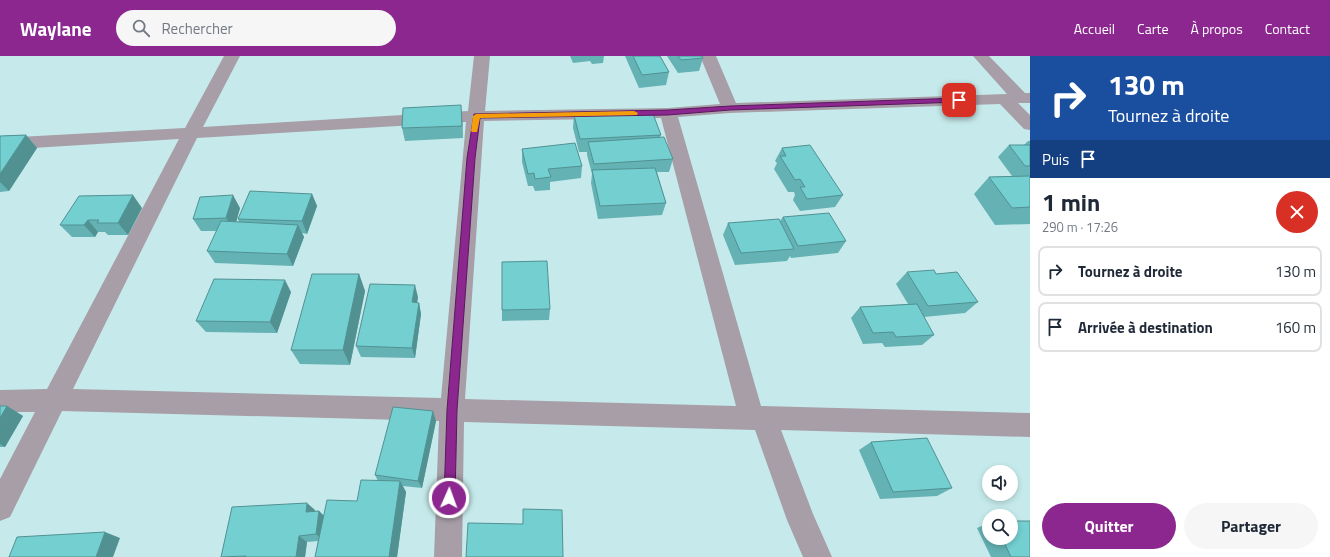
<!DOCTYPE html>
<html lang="fr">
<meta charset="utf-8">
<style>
:root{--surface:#fff;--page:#f6f6f7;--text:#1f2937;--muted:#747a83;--line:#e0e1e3;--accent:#8b278f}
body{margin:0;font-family:"Titillium Web",sans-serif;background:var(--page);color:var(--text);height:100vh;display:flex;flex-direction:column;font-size:15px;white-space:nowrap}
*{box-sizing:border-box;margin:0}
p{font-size:13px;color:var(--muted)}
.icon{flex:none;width:22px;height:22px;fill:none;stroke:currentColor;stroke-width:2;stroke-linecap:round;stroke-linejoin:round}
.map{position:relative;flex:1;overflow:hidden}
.sheet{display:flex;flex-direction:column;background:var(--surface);width:300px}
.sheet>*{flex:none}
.top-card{background:#1a4fa0;color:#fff;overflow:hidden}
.fabs{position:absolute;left:982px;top:409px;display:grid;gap:8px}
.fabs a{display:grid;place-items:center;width:36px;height:36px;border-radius:50%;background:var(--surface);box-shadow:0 2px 6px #0003;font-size:20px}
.pin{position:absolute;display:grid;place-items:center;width:34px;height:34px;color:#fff;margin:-17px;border-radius:8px;box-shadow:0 2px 6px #0006}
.me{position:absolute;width:44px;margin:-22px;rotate:2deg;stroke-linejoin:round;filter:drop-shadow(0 0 3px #0008)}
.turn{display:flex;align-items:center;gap:14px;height:84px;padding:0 12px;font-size:18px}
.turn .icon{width:52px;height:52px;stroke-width:2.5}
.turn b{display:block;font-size:28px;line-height:34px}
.then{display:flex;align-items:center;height:38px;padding:0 12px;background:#0003;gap:8px;font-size:15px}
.round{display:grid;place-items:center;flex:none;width:42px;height:42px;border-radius:21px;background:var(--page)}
.overview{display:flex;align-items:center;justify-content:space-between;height:68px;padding:0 12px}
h1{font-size:24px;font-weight:700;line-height:30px}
.cta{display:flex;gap:8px;margin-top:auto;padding:8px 12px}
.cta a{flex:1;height:46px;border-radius:24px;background:var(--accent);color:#fff;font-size:16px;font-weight:700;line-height:46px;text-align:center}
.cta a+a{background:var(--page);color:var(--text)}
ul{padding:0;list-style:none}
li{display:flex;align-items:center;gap:12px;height:50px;margin:0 8px 6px;padding:0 4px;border:2px solid var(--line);border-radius:8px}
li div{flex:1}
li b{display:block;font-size:15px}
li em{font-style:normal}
header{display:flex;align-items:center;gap:24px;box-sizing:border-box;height:56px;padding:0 20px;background:var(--accent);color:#fff}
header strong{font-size:19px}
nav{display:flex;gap:22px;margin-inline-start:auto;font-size:14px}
.search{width:280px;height:36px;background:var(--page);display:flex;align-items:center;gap:10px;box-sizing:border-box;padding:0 14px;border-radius:22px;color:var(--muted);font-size:15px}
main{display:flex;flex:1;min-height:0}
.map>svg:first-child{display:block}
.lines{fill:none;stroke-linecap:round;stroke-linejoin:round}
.minor{fill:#a79ea7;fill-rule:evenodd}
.wall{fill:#64b2b4}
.shaded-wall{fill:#519192}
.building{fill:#74cfd1;stroke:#519192}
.route{fill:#8b278f;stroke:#5a195d}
.slow{fill:#f59e0b}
</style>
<header>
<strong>Waylane</strong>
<div class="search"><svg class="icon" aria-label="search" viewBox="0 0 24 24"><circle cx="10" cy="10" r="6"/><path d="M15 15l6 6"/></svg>Rechercher</div>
<nav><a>Accueil</a><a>Carte</a><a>À propos</a><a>Contact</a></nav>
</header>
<main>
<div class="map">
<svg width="1030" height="501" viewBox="0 0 1030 501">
<rect width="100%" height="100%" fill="#c6eaeb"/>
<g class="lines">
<path class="minor" d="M224,0H240L203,71L468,55L474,0H490L485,55L668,52L720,48L700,0H716L736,47L1007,38L973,0H989L1025,37H1030V47H1018L1030,59V74L1024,73L1000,48L730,57L678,61L761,350L1030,357V381L781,374L813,458L832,501H803L787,464L755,374L464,366L462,501H434L439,365L62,355L10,461L0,465V423L35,356H0V334L47,333L179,83L0,94V82L185,72ZM661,62L736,350L465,343L484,65ZM466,66L441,342L73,333L197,82Z"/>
</g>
<g class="wall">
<path d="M570,0H604L603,7L592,8L590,5L573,7Z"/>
<path d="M625,0H660L669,16L666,29L639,32Z"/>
<path d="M667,0H702L703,2L699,15L678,17Z"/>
<path d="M574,59L661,79L660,81L673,103L669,116H657L666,147L662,159L598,163L591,127L592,118L587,99V96H579L573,72Z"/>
<path d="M462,62L463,82L405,85L402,72Z"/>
<path d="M26,79L37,92L9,135L0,136V80Z"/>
<path d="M1028,85H1030V168L995,169L974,138L989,121L1012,120L998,101L1009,89H1024Z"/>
<path d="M782,92L843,139L835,151L800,155L793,144L795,139L794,136H788L774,113L777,107L775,105Z"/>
<path d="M522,93L582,110L581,122L550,126V134L535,135L533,130H528L522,106Z"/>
<path d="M312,138L317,150L307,178L302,177L304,181L293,210L215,207L207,195L217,175H201L193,163L240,152L236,166H239L238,163Z"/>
<path d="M142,152L128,179H108L105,176H98L95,181H72L60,169Z"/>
<path d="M783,161L846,185L838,197L791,202L790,200L787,205L735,209L723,179L728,167L780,165Z"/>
<path d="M907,216L936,218L978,246L965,257L924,261L934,279L922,289L885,291L882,287L863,288L851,262L860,251L908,248L896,228Z"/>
<path d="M359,218L365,235L350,309L300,308L291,294Z"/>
<path d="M291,236L277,277L206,276L196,265Z"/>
<path d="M418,241L417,247H419L421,258L415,302L361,301L356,290Z"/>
<path d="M550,253L549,264L502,265V254Z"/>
<path d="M0,350H7L23,360L5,391H0Z"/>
<path d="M436,365L422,432L403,430L406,436L397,501H315L318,485L307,486L305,501H221L315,454L314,455H319L324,460L357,445L378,425L375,419Z"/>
<path d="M871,386L952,432L937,440L880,443L859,394Z"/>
<path d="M989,467V482H1011L1030,501H991L977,472Z"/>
</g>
<g class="shaded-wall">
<path d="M461,49L462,62L463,82L462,70Z"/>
<path d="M26,79L37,92L9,135L0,126V118Z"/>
<path d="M312,138L317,150L307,178L302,165Z"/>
<path d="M133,139L142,152L128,179L118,167Z"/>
<path d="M233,139L240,152L234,174L226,162Z"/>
<path d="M88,164L98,176L95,181L84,169Z"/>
<path d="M298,169L304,181L293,210L287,198Z"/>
<path d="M359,218L365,235L350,309L343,294Z"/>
<path d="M285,224L291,236L277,277L270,266Z"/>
<path d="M415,229L418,241L415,258L412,246Z"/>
<path d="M419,247L421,258L415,302L412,292Z"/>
<path d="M7,350L23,360L5,391L0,388V362Z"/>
<path d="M433,355L436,365L422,432L418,425Z"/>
<path d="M400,425L406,436L397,501H389Z"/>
<path d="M307,447L315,454L313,463L306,456Z"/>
<path d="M319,455L326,462L323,484L316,478Z"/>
<path d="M105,476L120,482L113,501H96Z"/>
<path d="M299,480L307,486L305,501H296Z"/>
</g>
<g class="building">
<path d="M633,0H660L669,16L642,19Z"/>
<path d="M678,0H702L703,2L681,4Z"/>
<path d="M461,49L462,70L402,72L403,52Z"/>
<path d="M652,55L661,79L580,83L574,59Z"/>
<path d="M26,79L0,118V80Z"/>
<path d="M664,81L673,103L594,108L588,86Z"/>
<path d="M575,87L582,110L548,113L551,121L535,123L534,117L528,118L522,93Z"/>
<path d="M810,89L843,139L807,143L800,131H805L800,123L795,124L780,100H786L782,92Z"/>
<path d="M1009,89H1030V110H1025Z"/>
<path d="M655,112L666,147L600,150L592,114Z"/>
<path d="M1030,120V151L1012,152L989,121Z"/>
<path d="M250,135L312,138L302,165L238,163Z"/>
<path d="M133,139L118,167H97L99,164H88L84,169H60L79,140Z"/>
<path d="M233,139L226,162L193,163L200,141Z"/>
<path d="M829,157L846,185L798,190L783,161Z"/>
<path d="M779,163L794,193L741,197L728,167Z"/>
<path d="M221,165L298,169L287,198L207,195Z"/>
<path d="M547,205L550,253L502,254V206Z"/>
<path d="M934,214L936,218L957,216L978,246L928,250L907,216Z"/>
<path d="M312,218H359L343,294H291Z"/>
<path d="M214,223L285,224L270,266L196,265Z"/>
<path d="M370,228L415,229L412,246L419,247L412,292L356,290Z"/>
<path d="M917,248L934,279L896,281L893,276L873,277L860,251Z"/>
<path d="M0,350H7L0,362Z"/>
<path d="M393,351L433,355L418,425L375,419Z"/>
<path d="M927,382L952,432L893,436L871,386Z"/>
<path d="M361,424L400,425L389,501H315L327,444L357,445Z"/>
<path d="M307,447L306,456L319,455L316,478L299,480L296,501H245L246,500L221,501L232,451Z"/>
<path d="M523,453L562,454L563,501H466L468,467L523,468Z"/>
<path d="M1011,465H1030V501H1011L1002,482H1011Z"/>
<path d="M105,476L96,501H9L17,481Z"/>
</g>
<path class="route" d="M959,42L962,44L961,46L730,54L668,59L480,62L475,102L457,354L455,442L453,446L449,448L445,446L444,442L447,354L467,102L474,58L668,54L730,50Z"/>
<path class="slow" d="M634,55L638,57L637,59L480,62L477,76H472L471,75L473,60L476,58Z"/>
</svg>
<div class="fabs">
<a><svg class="icon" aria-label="sound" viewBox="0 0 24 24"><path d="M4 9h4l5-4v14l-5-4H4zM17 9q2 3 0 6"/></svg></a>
<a><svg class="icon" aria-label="search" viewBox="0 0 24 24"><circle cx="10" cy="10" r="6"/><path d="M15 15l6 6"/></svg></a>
</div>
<div class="pin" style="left:959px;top:44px;background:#d93025"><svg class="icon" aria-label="arrive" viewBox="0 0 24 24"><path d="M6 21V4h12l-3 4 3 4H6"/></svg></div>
<svg class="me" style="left:449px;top:442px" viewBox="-20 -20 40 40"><circle r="17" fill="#8b278f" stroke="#fff" stroke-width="3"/><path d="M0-11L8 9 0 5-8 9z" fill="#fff"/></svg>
</div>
<section class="sheet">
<div class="top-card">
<div class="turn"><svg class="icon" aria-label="right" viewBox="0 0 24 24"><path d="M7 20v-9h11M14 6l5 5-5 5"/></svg><div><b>130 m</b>Tournez à droite</div></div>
<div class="then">Puis<svg class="icon" aria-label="arrive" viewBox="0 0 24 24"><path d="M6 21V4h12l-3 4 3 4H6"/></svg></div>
</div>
<div class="overview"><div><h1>1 min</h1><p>290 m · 17:26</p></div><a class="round" style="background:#d93025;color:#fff"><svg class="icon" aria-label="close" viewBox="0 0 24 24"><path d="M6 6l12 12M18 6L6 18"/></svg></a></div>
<ul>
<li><svg class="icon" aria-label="right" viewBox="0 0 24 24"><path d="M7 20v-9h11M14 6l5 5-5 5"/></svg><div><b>Tournez à droite</b></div><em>130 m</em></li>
<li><svg class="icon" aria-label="arrive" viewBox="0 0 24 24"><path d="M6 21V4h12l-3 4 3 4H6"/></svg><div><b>Arrivée à destination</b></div><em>160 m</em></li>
</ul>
<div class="cta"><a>Quitter</a><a>Partager</a></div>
</section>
</main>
